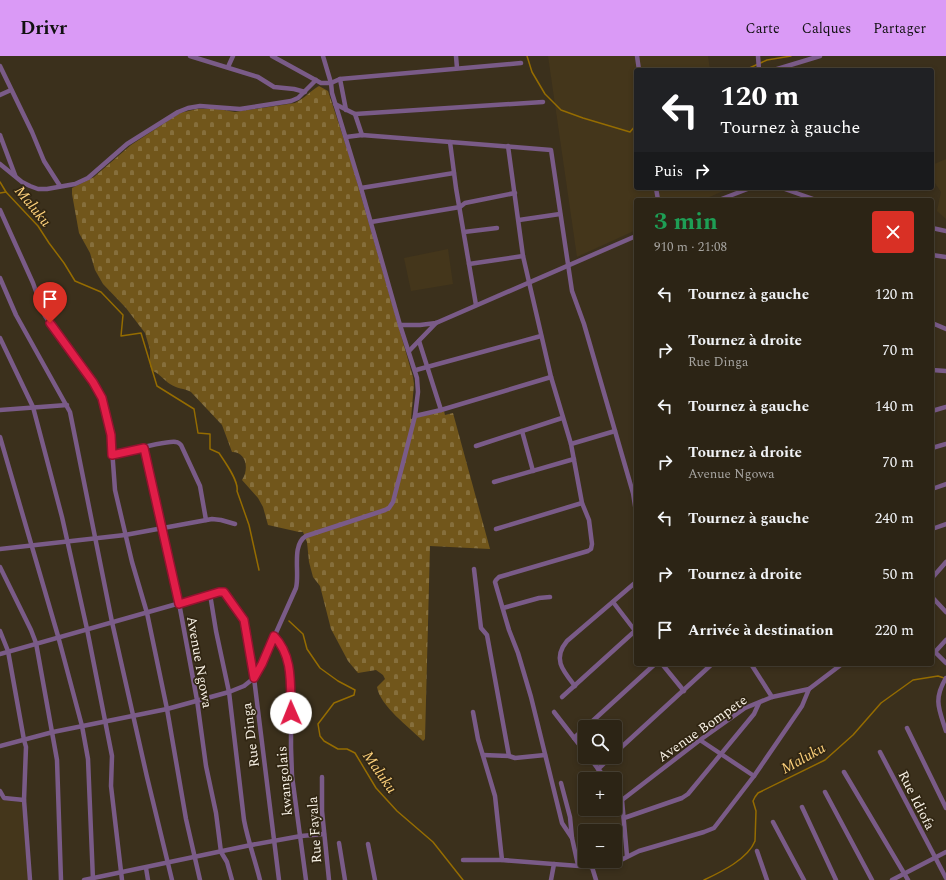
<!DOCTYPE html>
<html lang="fr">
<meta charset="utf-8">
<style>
:root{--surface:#2c2415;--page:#342c1e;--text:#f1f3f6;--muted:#a6a4a0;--line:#484134;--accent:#da9af6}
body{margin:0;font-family:Spectral,serif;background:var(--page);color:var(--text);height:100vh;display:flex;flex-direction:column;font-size:15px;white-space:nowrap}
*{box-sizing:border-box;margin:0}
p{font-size:13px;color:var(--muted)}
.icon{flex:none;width:22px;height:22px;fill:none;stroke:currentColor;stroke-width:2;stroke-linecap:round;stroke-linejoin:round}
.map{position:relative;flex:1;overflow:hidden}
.details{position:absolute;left:634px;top:142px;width:300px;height:468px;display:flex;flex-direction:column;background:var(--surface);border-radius:4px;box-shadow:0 2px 6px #0003,0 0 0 1px var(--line)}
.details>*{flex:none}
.banner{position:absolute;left:634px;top:12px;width:300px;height:122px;border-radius:4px;box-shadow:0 2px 6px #0003,0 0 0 1px var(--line);background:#202124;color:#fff;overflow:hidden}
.tools{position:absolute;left:578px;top:664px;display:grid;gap:8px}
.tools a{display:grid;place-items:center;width:44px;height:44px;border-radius:4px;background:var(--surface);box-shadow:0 2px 6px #0003,0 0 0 1px var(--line);font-size:20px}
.pin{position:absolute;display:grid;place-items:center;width:34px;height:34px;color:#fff;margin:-41px -17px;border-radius:50% 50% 50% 0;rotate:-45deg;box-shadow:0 0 4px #0007}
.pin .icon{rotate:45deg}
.me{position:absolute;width:44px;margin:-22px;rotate:359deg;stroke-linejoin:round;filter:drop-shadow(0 0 3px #0008)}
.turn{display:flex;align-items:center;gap:14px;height:84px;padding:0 20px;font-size:18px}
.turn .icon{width:52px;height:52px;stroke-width:2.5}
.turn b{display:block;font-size:28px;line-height:34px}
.then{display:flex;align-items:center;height:38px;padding:0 20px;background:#0003;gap:8px;font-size:15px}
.round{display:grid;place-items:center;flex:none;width:42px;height:42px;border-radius:4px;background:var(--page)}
.overview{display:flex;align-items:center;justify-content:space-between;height:68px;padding:0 20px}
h1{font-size:24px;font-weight:700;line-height:30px;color:#1e9e55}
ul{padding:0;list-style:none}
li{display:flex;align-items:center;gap:12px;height:56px;padding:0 20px}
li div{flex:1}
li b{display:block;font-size:15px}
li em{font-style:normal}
header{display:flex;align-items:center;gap:24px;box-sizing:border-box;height:56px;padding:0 20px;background:var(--accent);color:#111}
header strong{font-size:19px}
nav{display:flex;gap:22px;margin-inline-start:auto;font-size:14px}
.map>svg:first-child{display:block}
.built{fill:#44361b}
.cemetery{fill:url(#cemetery-stones)}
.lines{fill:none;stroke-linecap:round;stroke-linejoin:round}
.stream{stroke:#956c01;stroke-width:1.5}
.minor{stroke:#7a5b88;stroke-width:4.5}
.route-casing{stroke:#92132f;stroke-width:10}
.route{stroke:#e11d48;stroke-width:7}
.labels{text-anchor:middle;stroke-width:3.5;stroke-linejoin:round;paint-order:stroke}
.street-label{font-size:14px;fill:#f7f0e4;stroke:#312613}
.water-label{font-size:15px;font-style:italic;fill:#fcd07a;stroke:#312613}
</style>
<header>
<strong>Drivr</strong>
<nav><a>Carte</a><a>Calques</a><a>Partager</a></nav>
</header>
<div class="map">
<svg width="946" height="824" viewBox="0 0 946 824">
<defs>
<pattern id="cemetery-stones" width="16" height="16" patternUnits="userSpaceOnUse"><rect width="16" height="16" fill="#71561b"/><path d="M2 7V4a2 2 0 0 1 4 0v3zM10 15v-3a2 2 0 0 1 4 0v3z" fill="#866f3c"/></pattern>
</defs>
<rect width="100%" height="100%" fill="#3b301c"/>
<g class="built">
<path d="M548,0H708L710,14H636V132H723V135L703,144H636V174L577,201Z"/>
<path d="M946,103V163L937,155L941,136L932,123V109Z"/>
<path d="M448,193L453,228L411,235L404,202Z"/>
<path d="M0,742L2,744L22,746L28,824H0Z"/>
</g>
<path class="cemetery" d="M319,30L328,35L351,105L413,321L414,328L411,363L444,355L445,359L453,357L490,493L430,490L425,683L423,685C409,671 380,650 377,631L385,623L383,619L376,614L358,617L348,605L331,573L320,530L313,521L309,506L307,486L303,476H299L268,469L263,451L258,442L242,424C249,414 247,396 232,396L222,369L191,336C184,332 177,333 170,328C164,324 160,318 153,315L150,310V294L145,277L126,252L103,228L95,214L90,197L79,177L72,138V132L94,121L131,89L180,57L197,53H218L235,56L295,47C304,43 310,35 319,30Z"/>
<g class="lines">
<g class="stream">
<path d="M527,0L532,16L545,38L561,54L583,62L630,76L636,69"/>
<path d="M745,14L767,4L791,0"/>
<path d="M0,126L6,136L38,170L49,187L64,207L75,225L101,236L123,259L121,280L141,277L157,330L194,353L198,377L210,378V393L219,397C225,406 239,425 237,435L249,469L259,514"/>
<path d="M0,137L6,136"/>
<path d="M289,565L303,578L307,593L320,612L338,625L355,634L354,639L334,647L318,668L320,680L324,685L338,693H347L355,697L376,732L397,755L433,786L463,824"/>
<path d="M704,824C721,816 748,803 755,785L756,755L753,745L755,741L758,737L825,704L853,679L881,647L913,624L938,620L944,622"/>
</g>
<g class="minor">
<path d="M190,0L258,21L274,31L294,33L305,36"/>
<path d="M272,0L321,27H331L340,23L521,7"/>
<path d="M456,0L457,12"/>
<path d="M637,0L639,14"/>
<path d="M758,0L759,14"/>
<path d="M0,10L32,76L44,105L60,130"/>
<path d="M228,11L233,0"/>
<path d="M774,14L820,0"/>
<path d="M340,23L346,54"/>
<path d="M0,39L11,34"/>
<path d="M335,48L355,58L362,79"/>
<path d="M355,58L543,46"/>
<path d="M0,79L15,119"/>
<path d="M346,81L362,79L551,94L572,235L584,268L633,437L636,456"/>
<path d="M450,86L456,132L476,249"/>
<path d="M508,90L523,200L551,321L571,388L582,447L589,464L592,488L591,493L588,495L499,521L496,524L495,526L509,574L518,597L531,641L562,767L572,782L578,809"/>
<path d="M0,108L22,126L30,130L38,133H47L75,128L88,122L127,88L178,56L188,52L200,50L240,53L291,45L298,42L316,24"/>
<path d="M361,132L454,117"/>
<path d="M656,132L658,144"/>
<path d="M782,132L816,144"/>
<path d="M719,144L750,132"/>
<path d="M0,154L33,227L45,260L70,296L93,326L102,341L111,379L115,434L132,506L147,557L167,653L186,763L200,824"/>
<path d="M519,164L560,158"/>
<path d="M371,166L460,151L465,147L515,137"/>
<path d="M932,172L946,175"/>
<path d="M464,176L497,172"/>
<path d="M932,199L946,201"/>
<path d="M469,208L523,200"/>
<path d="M0,222L16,259L70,356L112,566L147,721L172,824"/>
<path d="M932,267L946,273"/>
<path d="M400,269H420L436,267L636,180"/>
<path d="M0,282L33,351L62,461L87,573L112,700L111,730L122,824"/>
<path d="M419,285L441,354"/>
<path d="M409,295L436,267"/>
<path d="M416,314L541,280"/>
<path d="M932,314L946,315"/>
<path d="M0,354L67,349"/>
<path d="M932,355L946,351"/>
<path d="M415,360L441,354L551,321"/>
<path d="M522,375L533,415"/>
<path d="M0,381L58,580L82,670L88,703L93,824"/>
<path d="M571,388L615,375"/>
<path d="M476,390L562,362"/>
<path d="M144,392L179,547L197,644L206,710L216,757L221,796L227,806L232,824"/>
<path d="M932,392L946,388"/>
<path d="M112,399C125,396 166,384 176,386C178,386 180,388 181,389L200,430L206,464"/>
<path d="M494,426L574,403"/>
<path d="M932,433L946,428"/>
<path d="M496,473L582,447"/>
<path d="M932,473L946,468"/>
<path d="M0,493L125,479L212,463L221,464L235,468"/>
<path d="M0,511L31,574L36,587L57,704L61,824"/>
<path d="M474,513L481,572L487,579L509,700"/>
<path d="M932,522L946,506"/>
<path d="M210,538L216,575L229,636L244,764C248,785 255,804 260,824"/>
<path d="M932,541L946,556"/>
<path d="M613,546L636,576"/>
<path d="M503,552L539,542L550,541"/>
<path d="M0,575L8,595L24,684L26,691L24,744L30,824"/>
<path d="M274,580L280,586L286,597L291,622V691L292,720L306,824"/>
<path d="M932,593L946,607"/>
<path d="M935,596L946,584"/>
<path d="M0,598L219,536H224L240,558L245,567L254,622L279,824"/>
<path d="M662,608L684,635"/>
<path d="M751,608L772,641"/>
<path d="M946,622C933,644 939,653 946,675"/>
<path d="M575,630C563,615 552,603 567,585L636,526"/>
<path d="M562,641L636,574"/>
<path d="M473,656L478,683L495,740L502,804L592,811L619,805L639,795L704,776L714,772L754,720L802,650L809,633"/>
<path d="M554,656L585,696"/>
<path d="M586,671L655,608"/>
<path d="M907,672L946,752"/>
<path d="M574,682L585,672"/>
<path d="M700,684L754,720"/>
<path d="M0,690L53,676L167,653L229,636L244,630L254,622L262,608L296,532C300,517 291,489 306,480L385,454L389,452L393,446L415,360L418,336L417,322L400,269L361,132L332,37L331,27L323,0"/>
<path d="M880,696L946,822"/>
<path d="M615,697L712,608"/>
<path d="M483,699L509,700L515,702L545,699"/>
<path d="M589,701L606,723"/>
<path d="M598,713L611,701"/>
<path d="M844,716L908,824"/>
<path d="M322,721V755L329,824"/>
<path d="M561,727L570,761L572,782"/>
<path d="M0,735L4,742L24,744"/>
<path d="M615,735L622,744L627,800"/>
<path d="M825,736L872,824"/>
<path d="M622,744L700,684L745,652L772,641L809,633L842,608"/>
<path d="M802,751L836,824"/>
<path d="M624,762L682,742L688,738L754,658L759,647"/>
<path d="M773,766L804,824"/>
<path d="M339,787L345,824"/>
<path d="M368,788L375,824"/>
<path d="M757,795L767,824"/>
<path d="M463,804H502"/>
<path d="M592,811L596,824"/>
<path d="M146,812L148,824"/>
<path d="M84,824L251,789L301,780L324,778"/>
<path d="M551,824L554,808"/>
<path d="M892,824L946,796"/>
</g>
</g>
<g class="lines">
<defs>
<path id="route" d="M50,267L93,326L102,342L111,379L112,399L144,392L179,548L219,536H224L244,564L254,622L262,608L274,580C294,601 290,630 291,657"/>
</defs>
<use href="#route" class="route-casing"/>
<use href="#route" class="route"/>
</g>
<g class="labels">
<g class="street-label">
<text transform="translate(200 606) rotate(80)" y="5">Avenue Ngowa</text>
<text transform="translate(702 672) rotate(-35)" y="5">Avenue Bompete</text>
<text transform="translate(250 679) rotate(-97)" y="5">Rue Dinga</text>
<text transform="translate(284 725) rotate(-95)" y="5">kwangolais</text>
<text transform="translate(917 744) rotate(63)" y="5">Rue Idiofa</text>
<text transform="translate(314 774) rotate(-94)" y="5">Rue Fayala</text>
</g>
<g class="water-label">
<text transform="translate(33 150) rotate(51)" y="5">Maluku</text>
<text transform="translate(803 702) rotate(-29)" y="5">Maluku</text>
<text transform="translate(380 716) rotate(55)" y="5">Maluku</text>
</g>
</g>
</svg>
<div class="tools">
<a><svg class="icon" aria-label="search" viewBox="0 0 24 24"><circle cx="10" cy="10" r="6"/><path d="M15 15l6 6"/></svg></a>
<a>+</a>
<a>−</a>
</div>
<div class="pin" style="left:50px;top:267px;background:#d93025"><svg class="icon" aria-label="arrive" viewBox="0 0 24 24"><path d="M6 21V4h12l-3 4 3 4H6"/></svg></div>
<svg class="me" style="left:291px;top:657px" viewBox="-20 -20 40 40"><circle r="19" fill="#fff"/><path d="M0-13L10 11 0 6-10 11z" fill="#e11d48"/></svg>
<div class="banner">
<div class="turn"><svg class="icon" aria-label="left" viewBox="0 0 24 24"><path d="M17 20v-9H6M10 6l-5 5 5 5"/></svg><div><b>120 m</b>Tournez à gauche</div></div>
<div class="then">Puis<svg class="icon" aria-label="right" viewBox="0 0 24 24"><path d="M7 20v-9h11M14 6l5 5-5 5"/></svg></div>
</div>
<section class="details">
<div class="overview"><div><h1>3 min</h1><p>910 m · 21:08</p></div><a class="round" style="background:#d93025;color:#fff"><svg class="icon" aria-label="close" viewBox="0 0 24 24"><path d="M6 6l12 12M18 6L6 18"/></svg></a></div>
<ul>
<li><svg class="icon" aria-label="left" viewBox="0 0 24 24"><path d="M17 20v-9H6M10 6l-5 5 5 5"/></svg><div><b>Tournez à gauche</b></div><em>120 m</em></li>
<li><svg class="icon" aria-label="right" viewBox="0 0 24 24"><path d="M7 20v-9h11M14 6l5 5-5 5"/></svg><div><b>Tournez à droite</b><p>Rue Dinga</p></div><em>70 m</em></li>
<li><svg class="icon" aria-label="left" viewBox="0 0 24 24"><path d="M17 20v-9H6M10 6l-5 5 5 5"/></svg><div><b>Tournez à gauche</b></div><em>140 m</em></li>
<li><svg class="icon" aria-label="right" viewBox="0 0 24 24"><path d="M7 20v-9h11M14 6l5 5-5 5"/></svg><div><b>Tournez à droite</b><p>Avenue Ngowa</p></div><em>70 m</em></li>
<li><svg class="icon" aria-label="left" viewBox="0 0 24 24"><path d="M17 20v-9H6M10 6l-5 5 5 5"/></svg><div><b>Tournez à gauche</b></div><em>240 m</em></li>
<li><svg class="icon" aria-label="right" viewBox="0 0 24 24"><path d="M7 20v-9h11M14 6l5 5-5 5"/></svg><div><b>Tournez à droite</b></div><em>50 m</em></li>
<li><svg class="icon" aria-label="arrive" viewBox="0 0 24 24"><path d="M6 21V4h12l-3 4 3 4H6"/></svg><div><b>Arrivée à destination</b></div><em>220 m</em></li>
</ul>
</section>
</div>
